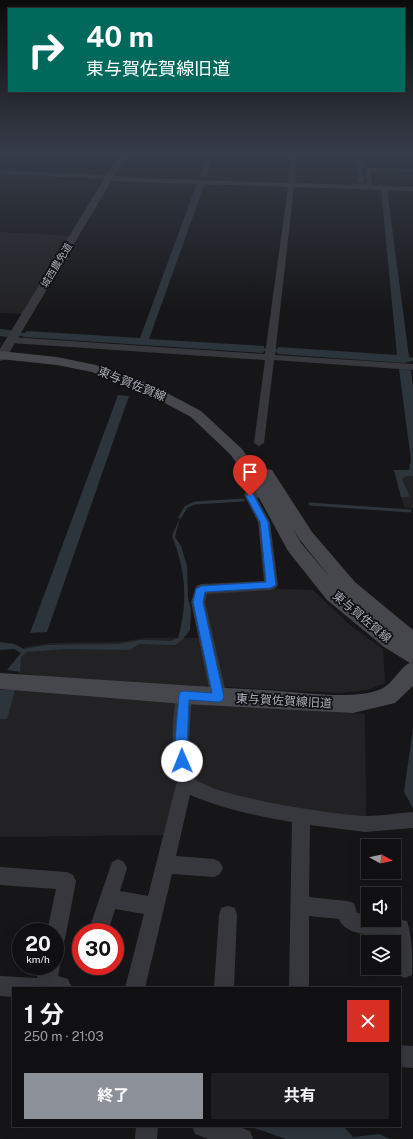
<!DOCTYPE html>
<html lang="ja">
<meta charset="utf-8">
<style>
:root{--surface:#101012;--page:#1e1e20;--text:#f1f3f6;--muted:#9c9d9f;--line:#303032;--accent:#8c9099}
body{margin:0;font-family:"Public Sans","Noto Sans JP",sans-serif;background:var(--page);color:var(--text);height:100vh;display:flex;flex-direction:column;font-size:15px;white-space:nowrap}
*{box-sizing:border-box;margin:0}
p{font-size:13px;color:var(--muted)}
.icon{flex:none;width:22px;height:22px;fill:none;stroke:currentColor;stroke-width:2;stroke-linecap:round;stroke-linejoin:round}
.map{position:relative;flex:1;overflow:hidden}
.side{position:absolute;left:12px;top:987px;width:389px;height:140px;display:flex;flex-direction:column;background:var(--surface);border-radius:0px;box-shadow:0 4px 16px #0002,0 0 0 1px var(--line)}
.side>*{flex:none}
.hud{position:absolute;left:8px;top:8px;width:397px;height:84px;border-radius:0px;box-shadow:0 4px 16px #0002,0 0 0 1px var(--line);background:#00695c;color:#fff;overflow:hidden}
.needle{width:26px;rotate:98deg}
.fabs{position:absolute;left:361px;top:839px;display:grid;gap:8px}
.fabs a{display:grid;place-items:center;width:40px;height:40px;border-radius:0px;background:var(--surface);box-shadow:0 4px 16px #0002,0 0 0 1px var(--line);font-size:20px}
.speed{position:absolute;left:12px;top:923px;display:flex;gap:8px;font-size:20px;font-weight:700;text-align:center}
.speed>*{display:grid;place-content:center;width:52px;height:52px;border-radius:50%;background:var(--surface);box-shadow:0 4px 16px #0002,0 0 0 1px var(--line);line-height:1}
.speed small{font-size:10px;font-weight:400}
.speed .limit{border:6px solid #d22;background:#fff;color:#111}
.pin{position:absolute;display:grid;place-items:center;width:34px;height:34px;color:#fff;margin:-41px -17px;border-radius:50% 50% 50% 0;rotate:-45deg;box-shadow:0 0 4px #0007}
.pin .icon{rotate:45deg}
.me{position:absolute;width:44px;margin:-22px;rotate:359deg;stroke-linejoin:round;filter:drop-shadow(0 0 3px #0008)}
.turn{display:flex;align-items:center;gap:14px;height:84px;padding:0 12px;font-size:18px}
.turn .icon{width:52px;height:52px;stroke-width:2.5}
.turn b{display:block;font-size:28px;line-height:34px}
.round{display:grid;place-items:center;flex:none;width:42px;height:42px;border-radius:0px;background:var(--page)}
.overview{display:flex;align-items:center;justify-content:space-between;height:68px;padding:0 12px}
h1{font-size:24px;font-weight:700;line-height:30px}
.action{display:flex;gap:8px;margin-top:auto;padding:8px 12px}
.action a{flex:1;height:46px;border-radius:0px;background:var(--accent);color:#fff;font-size:16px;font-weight:700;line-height:46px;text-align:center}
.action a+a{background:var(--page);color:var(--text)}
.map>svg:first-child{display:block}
.built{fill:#222225}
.water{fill:#2c353c}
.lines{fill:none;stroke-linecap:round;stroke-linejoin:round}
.stream{stroke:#2c353c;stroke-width:3}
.canal{fill:#2c353c;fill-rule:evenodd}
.minor{fill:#37383d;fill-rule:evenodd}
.tertiary{fill:#37383d;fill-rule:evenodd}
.secondary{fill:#45474d;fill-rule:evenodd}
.route{fill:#1a73e8;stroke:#114b97}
.labels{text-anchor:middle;stroke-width:3.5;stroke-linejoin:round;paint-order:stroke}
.far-street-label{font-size:10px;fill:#a8adb8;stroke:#111113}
.street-label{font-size:12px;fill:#a8adb8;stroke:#111113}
</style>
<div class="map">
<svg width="413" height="1139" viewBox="0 0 413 1139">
<rect width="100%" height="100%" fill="#161618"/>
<g class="built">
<path d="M0,232L71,236L23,314L0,313Z"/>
<path d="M407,476H413V508H405L401,497H409L402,479Z"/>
<path d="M268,588L275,589L313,590L350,625L383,649L385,683L368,690L341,693L221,687L204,603L206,591Z"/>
<path d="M144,638H204L215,688L67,680L18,673L19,657L25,647L51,643L119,642Z"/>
<path d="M0,687L177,702L180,782L168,835L0,837Z"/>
<path d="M186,702L365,714L366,820L229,797L191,781Z"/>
</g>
<g class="water">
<path d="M207,153H214L206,178H199Z"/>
<path d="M356,153H362L364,166L361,169L365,182L357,183Z"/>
<path d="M197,183H205L149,339L264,346V348L277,349L278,347L397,355L381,189H387L409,357L413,358V361L404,363L278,354L276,352L264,351L263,353L23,337V336L9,335L7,337L0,336V329L11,330V332L25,333L27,331L140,338Z"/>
<path d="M399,369L411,370L413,389V476H407L402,479L410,497H401L394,470H409L411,460Z"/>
<path d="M118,395L129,396L47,632L30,633Z"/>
<path d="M180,517L175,537L181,546L187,566L188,598L191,609L190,630L183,639L175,645L139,644L130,650L65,649L26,652L21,657L20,672L7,670L21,653L14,649L0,650V642L14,644L24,649L48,645L119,644L141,640L171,641L178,638C188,602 186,571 172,536Z"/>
<path d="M0,690H15L7,719H0Z"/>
<path d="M413,728V808L404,792Z"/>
<path d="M248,1126H343L353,1137L379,1134L390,1139H286Z"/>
</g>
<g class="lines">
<g class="stream">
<path d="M310,504L410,511"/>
<path d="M180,517L186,507L195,503L243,500"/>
</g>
<g class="canal">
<path d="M368,168H413V172L371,171L372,185L349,187V185L367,183L365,171Z"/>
<path d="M0,170L121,176L124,178L121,180L0,174Z"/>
</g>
<g class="minor">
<path d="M292,153H298L294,183L413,187V191L294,187L275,355L413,364V370L274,360L264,443L259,446L254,443L265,360L11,343L6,340L11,337L265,354L288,187L108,181L105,179L108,177L288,183Z"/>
<path d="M265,489L269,490L271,493L269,496L257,498L270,522L278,585L276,588L271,590L207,594L205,602L227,697L224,701L219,703L214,701L211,697L191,602L196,586L201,584L264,581L258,522L244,495L246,492Z"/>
<path d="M184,689L189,691L192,695L189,740L192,776C206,796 336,815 365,816C381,816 397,813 413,812V828L365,832L310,825L309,897L347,901L354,903L357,913L368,914V920H394V918L407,921C412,934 413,962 412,975L405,978L398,975L395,968L394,942H392L391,936C375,934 346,937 339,919L309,916V988H289L292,822C258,816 223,809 190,795L176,856L214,859L220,862L223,868L220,874L214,877L172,874L145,988H125L144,914L115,909L108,932H88L112,862L118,859L124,862L127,868L120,891L148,896L177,781C171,766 171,705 179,691Z"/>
<path d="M0,867L67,872L73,875L76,881L65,939L62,946L55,949V932H47L56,889L0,885Z"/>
<path d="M228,906L235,908L237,915L234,988H214L219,915L221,908Z"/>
<path d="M55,958L57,959L60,966L58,976L68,979L72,988H13V997L0,996V976L37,978L40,966H55Z"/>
<path d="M400,1045L413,1046V1068L400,1067Z"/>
<path d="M136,1126H158L157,1139H135Z"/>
<path d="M192,1126H237L250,1131L253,1139H208L195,1134Z"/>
</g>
<path class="tertiary" d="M120,153H128L6,358L4,360L0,361V349Z"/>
<path class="secondary" d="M0,351L57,357L96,365L152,385L201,411L242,449L259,473L260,470L266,469L272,470L312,532L355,582L413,630V686L395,703L353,713L184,704L0,689V673C93,679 186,686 279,691C306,693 357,700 381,689C392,685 401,666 410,663L384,647L327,600L288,551L257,494L231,455L191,417L142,391L92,372L57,365L0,359ZM293,529L300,540L333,581L301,543Z"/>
</g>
<linearGradient id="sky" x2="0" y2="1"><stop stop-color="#0c0c0d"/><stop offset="0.49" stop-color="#363c48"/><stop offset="1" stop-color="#363c48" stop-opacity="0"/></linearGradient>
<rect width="413" height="312" fill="url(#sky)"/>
<path class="route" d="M250,493L253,494L268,522L276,585L271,588L205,592L203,602L224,697L222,701L219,702L189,700L187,751V761L186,765L182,767L178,765C172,752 178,712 179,695L180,692L184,691L212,693L193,602L196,589L201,586L266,582L260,522L246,496Z"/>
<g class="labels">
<g class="far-street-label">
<text transform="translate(56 265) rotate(-59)" y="4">城西農免道</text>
</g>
<g class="street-label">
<text transform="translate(132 384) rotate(22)" y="4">東与賀佐賀線</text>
<text transform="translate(362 617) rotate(40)" y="4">東与賀佐賀線</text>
<text transform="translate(284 701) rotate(3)" y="4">東与賀佐賀線旧道</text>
</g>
</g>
</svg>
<div class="fabs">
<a><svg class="needle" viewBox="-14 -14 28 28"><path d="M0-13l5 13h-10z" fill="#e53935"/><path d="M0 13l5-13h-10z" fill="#9c9d9f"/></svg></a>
<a><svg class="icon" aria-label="sound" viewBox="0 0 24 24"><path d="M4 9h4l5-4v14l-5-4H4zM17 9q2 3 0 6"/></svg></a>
<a><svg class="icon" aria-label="layers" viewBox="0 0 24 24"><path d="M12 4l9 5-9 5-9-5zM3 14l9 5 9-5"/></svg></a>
</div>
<div class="speed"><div>20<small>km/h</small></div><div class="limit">30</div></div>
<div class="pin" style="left:250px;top:496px;background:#d93025"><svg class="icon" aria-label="arrive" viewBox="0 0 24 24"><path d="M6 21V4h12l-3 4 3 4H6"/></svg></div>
<svg class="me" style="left:182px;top:761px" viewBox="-20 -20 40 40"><circle r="19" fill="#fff"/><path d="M0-13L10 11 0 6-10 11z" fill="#1a73e8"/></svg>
<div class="hud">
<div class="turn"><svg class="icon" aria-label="right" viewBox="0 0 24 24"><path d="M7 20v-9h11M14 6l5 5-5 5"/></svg><div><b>40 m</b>東与賀佐賀線旧道</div></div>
</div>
<section class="side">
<div class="overview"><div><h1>1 分</h1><p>250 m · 21:03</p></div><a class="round" style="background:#d93025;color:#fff"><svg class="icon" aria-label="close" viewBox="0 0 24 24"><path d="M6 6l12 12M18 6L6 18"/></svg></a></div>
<div class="action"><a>終了</a><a>共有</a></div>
</section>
</div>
